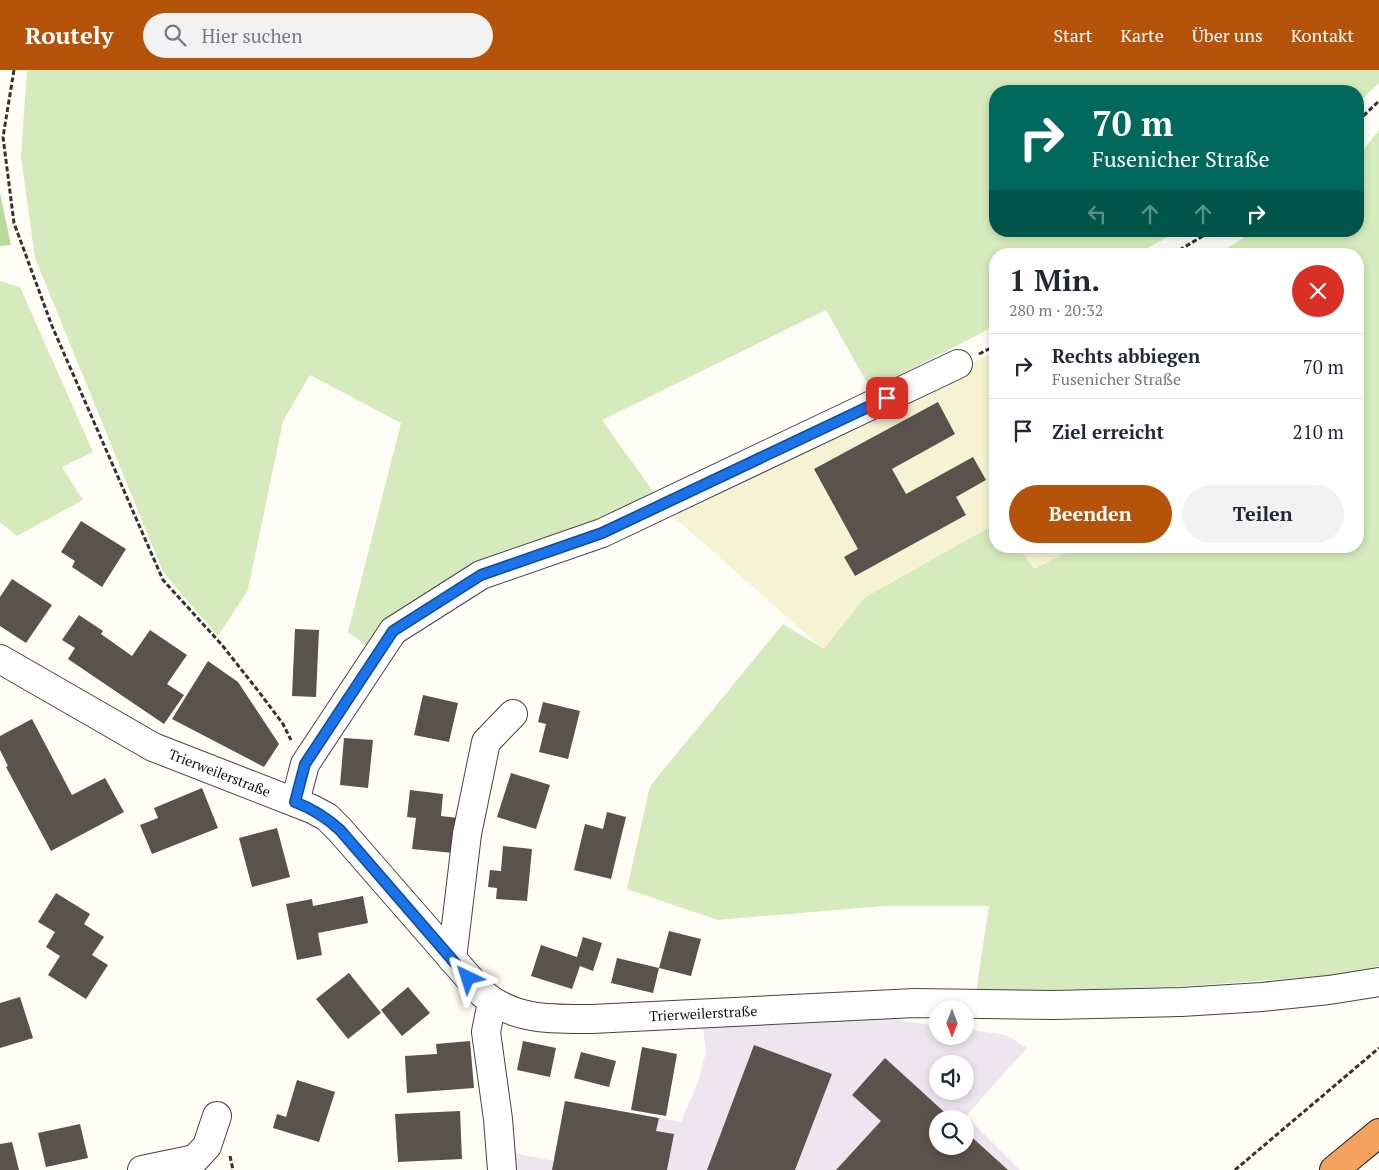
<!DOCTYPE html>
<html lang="de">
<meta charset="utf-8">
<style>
:root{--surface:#fff;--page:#f2f2f3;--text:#1f2937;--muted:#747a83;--line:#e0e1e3;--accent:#b45309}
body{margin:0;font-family:"PT Serif",serif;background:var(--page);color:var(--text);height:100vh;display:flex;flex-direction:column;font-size:19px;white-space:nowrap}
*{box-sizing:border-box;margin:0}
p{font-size:16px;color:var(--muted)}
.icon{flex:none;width:28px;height:28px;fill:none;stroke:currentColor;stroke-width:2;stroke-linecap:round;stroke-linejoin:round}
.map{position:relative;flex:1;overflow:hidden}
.drawer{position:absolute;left:989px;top:178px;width:375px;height:305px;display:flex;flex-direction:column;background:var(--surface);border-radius:20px;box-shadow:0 2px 8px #0003}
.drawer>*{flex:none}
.top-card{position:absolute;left:989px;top:15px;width:375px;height:152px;border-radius:20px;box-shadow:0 2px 8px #0003;background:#00695c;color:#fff;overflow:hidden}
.needle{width:32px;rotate:180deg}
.tools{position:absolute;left:929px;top:930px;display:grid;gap:10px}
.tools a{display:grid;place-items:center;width:45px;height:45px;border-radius:50%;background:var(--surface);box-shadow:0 2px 8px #0003;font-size:25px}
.pin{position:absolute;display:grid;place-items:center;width:42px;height:42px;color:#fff;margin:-21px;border-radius:10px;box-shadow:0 2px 8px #0006}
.me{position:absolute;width:55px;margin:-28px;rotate:319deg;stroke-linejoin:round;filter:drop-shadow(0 0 4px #0008)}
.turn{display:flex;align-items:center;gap:18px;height:105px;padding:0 20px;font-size:22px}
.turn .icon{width:65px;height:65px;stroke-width:2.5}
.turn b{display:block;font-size:35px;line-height:42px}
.lanes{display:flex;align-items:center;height:48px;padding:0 20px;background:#0003;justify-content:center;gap:25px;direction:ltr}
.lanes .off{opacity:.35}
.round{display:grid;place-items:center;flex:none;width:52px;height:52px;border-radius:26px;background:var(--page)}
.overview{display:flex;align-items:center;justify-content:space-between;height:85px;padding:0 20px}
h1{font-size:30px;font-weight:600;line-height:38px}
.primary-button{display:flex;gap:10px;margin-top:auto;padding:10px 20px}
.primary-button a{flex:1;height:58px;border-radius:30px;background:var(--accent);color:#fff;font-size:20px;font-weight:600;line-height:58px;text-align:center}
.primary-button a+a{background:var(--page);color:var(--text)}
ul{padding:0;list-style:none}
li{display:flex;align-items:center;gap:15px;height:65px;padding:0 20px;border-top:1px solid var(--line)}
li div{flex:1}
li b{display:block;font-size:19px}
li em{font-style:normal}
header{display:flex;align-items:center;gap:30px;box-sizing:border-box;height:70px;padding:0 25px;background:var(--accent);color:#fff}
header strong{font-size:24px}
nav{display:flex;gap:28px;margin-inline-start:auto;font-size:18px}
.search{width:350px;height:45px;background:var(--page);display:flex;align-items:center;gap:12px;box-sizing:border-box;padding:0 18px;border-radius:28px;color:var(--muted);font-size:19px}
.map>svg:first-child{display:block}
.industrial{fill:#eee6ef;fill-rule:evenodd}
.farmland{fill:#f6f3d4}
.green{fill:#d5ebbd}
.forest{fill:#b9dc9c}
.building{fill:#5a524d}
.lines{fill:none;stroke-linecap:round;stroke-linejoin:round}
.minor-casing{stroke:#444;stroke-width:30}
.highway-casing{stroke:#222;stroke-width:30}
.path{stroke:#333;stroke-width:3;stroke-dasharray:5 2.5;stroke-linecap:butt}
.minor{stroke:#fff;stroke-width:28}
.highway{stroke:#f5a25d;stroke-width:28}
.route-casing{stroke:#114b97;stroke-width:12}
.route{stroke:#1a73e8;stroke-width:9}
.labels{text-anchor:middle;stroke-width:5;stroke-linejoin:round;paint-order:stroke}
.street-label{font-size:14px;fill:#111;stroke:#fff}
</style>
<header>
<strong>Routely</strong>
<div class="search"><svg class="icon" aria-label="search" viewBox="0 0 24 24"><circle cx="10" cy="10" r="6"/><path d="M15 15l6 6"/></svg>Hier suchen</div>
<nav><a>Start</a><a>Karte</a><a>Über uns</a><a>Kontakt</a></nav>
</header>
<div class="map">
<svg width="1379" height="1100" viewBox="0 0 1379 1100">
<rect width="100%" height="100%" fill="#fffdf5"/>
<path class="industrial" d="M896,946L903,951L937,956L938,966H965V959L1006,965L1027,978L966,1046L1020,1100H510L509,1082L554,1091L565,1031L681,1052L698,1012L706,982L703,957ZM938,994H965V1021H938ZM938,1049H965V1076H938Z"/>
<g class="farmland">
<path d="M995,282V454L864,528L824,580L658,433Z"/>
<path d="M1018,476H1079L1034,499Z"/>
</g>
<g class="green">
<path d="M27,0H1379V13L1358,33V21H995V161H1179L1136,184H995V256L871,320L826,240L602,350L657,427L368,577L348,562L401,353L310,305L283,351L248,520L218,566L163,502L35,188L21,87Z"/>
<path d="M1379,60V896L1359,904L1171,917L976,922L989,836H884L718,850L627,819L650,716L783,554L824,579L864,528L995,454V476H1018L1034,499L1079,476H1358V184H1218L1254,161H1358V87Z"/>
<path d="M0,211L20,217L93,382L62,397L83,430L17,466L0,452Z"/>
</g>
<path class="forest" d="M0,123L11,175L0,176Z"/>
<g class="building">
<path d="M938,332L955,364L892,399L906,424L973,387L986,410L956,427L966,445L855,506L844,487L858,479L814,399Z"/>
<path d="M81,451L126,479L102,517L72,497L75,491L61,482Z"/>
<path d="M12,509L52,535L26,573L0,556V527Z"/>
<path d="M79,545L103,561L101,564L132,586L150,560L187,585L167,614L184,625L164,654L68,589L75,578L62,570Z"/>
<path d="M295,559L319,560L316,627L292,626Z"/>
<path d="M208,591L238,612L279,674L264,697L172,649Z"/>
<path d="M423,625L458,633L449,672L414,665Z"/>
<path d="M543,632L580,641L568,689L539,682L546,654L538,652Z"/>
<path d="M32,649L72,725L105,708L124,742L51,781L6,697L8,696L0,680V666Z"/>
<path d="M344,668L373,670L368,718L340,715Z"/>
<path d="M511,703L550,715L536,759L497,747Z"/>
<path d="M202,718L218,758L152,784L140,755L158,748L154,738Z"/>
<path d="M410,720L443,724L441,746L458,748L454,783L412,779L416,748L407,747Z"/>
<path d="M607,742L626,747L611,809L574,800L585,754L603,759Z"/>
<path d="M277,758L290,807L252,817L239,768Z"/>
<path d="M503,776L532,779L527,831L496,829L497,818L488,817L490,800L501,801Z"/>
<path d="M56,823L90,844L84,854L104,867L92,885L108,895L86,929L48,905L60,886L46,877L55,862L38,852Z"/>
<path d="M363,826L368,853L318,863L322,885L297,890L286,834L312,829L313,836Z"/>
<path d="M669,861L701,869L691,906L659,898Z"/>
<path d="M583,867L602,873L593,901L580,896L572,919L531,906L541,875L577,887Z"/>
<path d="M617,888L659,898L653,923L611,913Z"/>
<path d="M349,903L381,943L348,969L316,929Z"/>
<path d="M408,917L430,943L402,966L381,940Z"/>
<path d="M20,927L33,968L0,978V933Z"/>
<path d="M470,971L474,1018L407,1023L405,986L437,984L436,974Z"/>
<path d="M523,971L556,978L550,1007L517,1000Z"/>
<path d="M754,975L832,1004L795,1100H707Z"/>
<path d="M642,977L677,984L666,1046L631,1040Z"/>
<path d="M581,982L616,991L609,1017L574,1008Z"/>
<path d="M885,988L952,1049H938V1076H965V1061L1008,1100H836L881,1051L852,1025Z"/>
<path d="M297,1010L335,1022L319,1072L273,1058L277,1044L286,1047Z"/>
<path d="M565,1031L659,1048L656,1061L674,1064L667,1100H552Z"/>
<path d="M460,1041L462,1089L398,1092L395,1044Z"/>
<path d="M80,1054L88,1088L46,1097L38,1063Z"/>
<path d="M12,1072L19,1100H0V1074Z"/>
</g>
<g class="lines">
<defs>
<g id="minor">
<path id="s1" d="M0,589L153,677L312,739L327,747L340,760L483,924C516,951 552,949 592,949L915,933L1053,935L1181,932L1262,927L1329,920L1379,912"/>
<path d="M295,732L305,694L393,561L481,505L602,463L958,294"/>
<path d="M452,889L467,764L486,672L513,644"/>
<path d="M495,934L490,942L486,962L498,1049L502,1100"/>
<path d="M142,1100L195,1089L207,1076L217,1046"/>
</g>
<path id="highway" d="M1334,1100L1379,1063"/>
</defs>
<use href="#minor" class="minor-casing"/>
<use href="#highway" class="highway-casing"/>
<g class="path">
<path d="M14,0L3,67L14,153L52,256L163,510L222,575L259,622L283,654L291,670"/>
<path d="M1358,51L1379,31"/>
<path d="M1173,184L1211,161"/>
<path d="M979,284L995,276"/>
<path d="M230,1086L233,1100"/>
<path d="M1235,1100L1379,978"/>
</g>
<use href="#minor" class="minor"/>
<use href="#highway" class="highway"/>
</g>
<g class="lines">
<defs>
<path id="route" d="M468,908L340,760C326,747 313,739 295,732L305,694L393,561L481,505L602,463L887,328"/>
</defs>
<use href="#route" class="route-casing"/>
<use href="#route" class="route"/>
</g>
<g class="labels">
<g class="street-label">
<text dy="5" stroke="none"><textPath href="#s1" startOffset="248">Trierweilerstraße</textPath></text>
<text dy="5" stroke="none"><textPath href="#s1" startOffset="826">Trierweilerstraße</textPath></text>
</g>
</g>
</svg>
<div class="tools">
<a><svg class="needle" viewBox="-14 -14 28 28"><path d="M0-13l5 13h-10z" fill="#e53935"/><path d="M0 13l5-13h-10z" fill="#747a83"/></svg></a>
<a><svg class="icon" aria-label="sound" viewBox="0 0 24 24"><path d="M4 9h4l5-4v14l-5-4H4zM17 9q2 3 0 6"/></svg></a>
<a><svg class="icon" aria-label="search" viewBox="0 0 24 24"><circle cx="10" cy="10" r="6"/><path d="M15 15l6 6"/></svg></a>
</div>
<div class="pin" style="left:887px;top:328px;background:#d93025"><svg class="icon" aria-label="arrive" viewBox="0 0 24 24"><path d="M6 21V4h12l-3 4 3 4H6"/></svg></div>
<svg class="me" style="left:468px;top:908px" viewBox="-20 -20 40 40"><path d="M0-17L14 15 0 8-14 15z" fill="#1a73e8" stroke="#fff" stroke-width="4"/></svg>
<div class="top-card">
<div class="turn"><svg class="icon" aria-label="right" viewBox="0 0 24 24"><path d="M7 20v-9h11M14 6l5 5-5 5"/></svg><div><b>70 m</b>Fusenicher Straße</div></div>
<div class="lanes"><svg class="icon off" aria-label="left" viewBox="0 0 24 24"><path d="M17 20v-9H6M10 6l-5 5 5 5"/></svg><svg class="icon off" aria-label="ahead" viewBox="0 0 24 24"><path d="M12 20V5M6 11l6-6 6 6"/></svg><svg class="icon off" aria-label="ahead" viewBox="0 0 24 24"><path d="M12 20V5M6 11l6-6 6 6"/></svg><svg class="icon" aria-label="right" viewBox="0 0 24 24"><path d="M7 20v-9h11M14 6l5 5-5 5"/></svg></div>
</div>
<section class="drawer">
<div class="overview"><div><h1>1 Min.</h1><p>280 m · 20:32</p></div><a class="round" style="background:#d93025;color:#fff"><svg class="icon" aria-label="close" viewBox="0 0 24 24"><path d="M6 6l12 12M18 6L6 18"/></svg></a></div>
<ul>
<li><svg class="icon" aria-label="right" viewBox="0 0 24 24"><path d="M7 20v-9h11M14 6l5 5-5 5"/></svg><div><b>Rechts abbiegen</b><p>Fusenicher Straße</p></div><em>70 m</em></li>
<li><svg class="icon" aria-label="arrive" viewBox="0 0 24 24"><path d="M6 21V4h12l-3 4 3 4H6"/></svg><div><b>Ziel erreicht</b></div><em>210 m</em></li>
</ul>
<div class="primary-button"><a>Beenden</a><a>Teilen</a></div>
</section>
</div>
